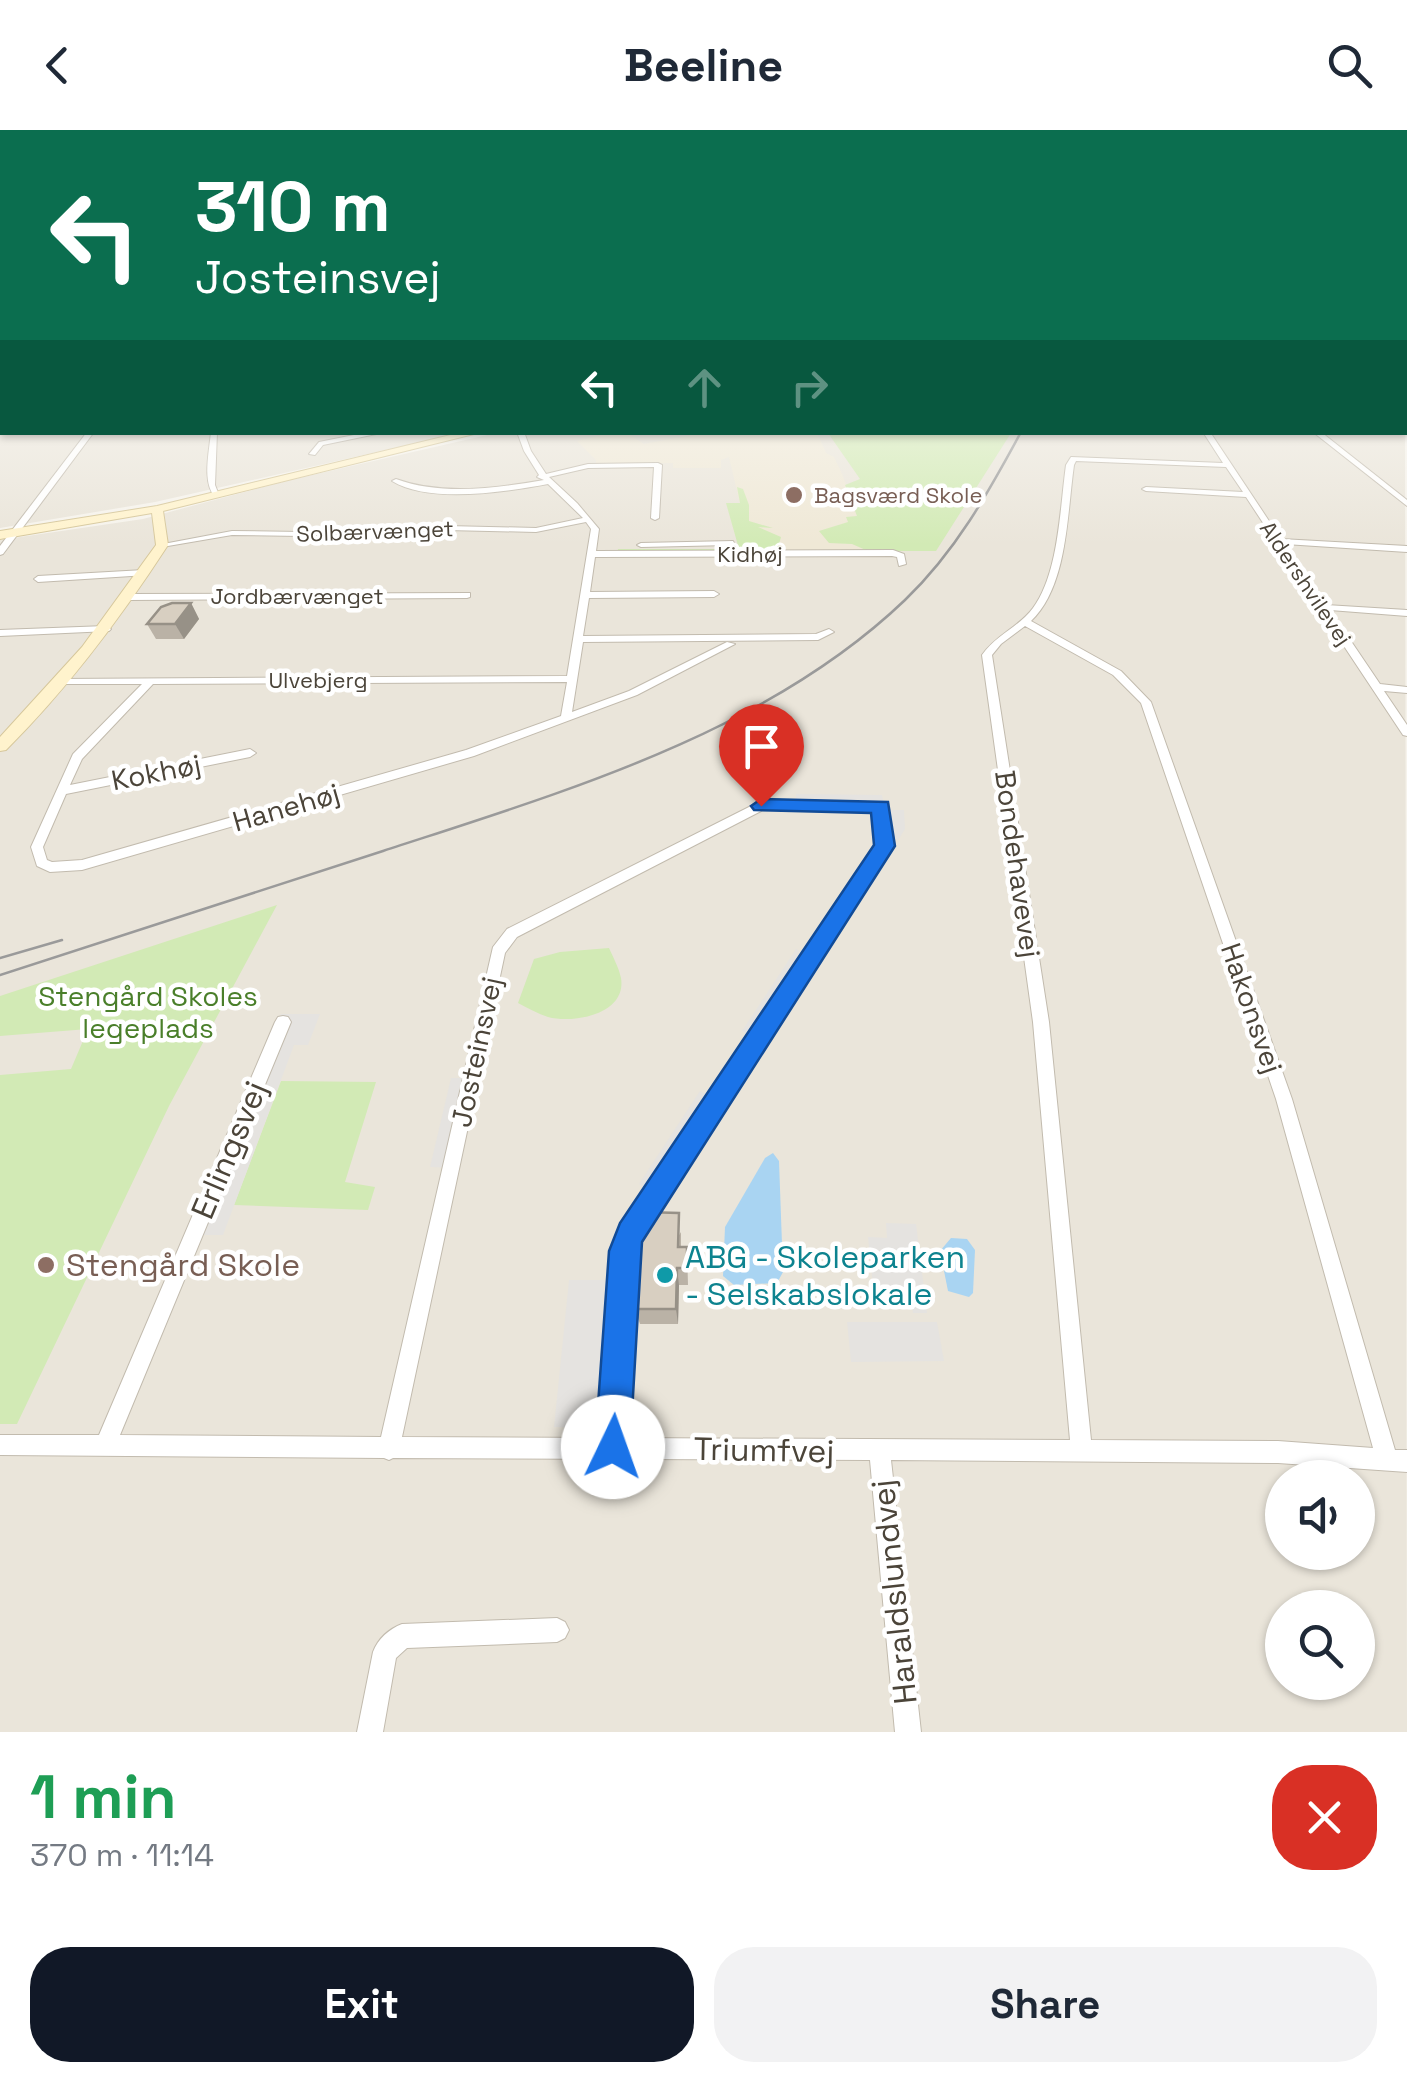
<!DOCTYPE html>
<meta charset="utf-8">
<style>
:root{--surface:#fff;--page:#f2f2f3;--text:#1f2937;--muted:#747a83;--accent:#111827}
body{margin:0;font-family:"Space Grotesk",sans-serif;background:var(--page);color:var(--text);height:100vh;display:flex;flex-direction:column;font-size:38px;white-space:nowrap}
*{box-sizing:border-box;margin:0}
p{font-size:32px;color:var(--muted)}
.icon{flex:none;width:55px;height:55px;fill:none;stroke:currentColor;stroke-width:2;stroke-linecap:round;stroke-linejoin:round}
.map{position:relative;height:1602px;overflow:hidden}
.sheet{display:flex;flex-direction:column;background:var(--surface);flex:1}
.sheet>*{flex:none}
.banner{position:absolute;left:0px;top:0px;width:1408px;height:305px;box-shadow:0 2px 8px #0004;background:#0b6e4f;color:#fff;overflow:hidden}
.tools{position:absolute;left:1265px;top:1330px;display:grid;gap:20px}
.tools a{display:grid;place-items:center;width:110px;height:110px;border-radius:50%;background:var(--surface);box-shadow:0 2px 8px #0004;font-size:50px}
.pin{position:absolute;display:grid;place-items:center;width:85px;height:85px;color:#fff;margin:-102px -42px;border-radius:50% 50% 50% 0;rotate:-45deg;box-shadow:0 0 10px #0007}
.pin .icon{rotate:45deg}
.me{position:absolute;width:110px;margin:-55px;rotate:3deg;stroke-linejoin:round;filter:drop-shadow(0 0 8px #0008)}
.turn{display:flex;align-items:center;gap:35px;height:210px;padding:0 30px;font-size:45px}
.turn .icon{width:130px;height:130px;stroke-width:2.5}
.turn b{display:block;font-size:70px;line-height:85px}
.lanes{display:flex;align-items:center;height:95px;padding:0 30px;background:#0003;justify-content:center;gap:50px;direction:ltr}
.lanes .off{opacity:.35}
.round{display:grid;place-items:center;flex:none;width:105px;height:105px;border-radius:40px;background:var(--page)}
.overview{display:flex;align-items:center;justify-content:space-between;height:170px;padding:0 30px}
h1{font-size:60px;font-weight:600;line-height:75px;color:#1e9e55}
.cta{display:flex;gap:20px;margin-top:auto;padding:20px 30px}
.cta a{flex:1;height:115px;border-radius:40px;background:var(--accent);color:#fff;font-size:40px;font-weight:600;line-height:115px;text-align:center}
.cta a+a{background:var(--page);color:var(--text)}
header{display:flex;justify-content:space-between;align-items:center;height:130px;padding:0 30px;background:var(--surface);font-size:45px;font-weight:600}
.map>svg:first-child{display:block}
.residential{fill:#eae5da;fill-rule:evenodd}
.education{fill:#efe8d6}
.green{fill:#d2eab5}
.parking{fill:#e5e3e0}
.water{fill:#a9d4f2}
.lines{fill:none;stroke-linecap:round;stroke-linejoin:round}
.street-casing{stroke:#c2bbae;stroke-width:2}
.secondary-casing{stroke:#d6c79b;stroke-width:2}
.primary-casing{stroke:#e6c16a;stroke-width:3}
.street{fill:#fff;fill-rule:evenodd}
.secondary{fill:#fff3cd;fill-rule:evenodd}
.primary{fill:#ffe39c;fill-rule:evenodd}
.tram{stroke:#9a9a9a;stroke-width:2.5}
.wall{fill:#bab2a6}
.shaded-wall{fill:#979187}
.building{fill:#d8cfc1;stroke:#979187;stroke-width:2.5}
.route{fill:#1a73e8;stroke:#114b97;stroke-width:2.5}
.education-dot{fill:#8d6e63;stroke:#fff;stroke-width:4}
.culture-dot{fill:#0f9aa8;stroke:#fff;stroke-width:4}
.labels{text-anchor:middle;stroke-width:9;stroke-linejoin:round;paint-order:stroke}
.far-education-label{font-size:22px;fill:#785e54;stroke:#fff;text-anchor:start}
.far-street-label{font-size:22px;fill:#4b4439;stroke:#fff}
.street-label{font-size:28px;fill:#4b4439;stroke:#fff}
.park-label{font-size:28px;fill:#4a7f2a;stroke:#fff}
.near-street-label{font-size:32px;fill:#4b4439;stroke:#fff}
.near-culture-label{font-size:32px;fill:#0d838f;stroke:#fff;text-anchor:start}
.near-education-label{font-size:32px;fill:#785e54;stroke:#fff;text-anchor:start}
</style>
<header><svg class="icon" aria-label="back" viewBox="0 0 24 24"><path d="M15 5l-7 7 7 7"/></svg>Beeline<svg class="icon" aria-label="search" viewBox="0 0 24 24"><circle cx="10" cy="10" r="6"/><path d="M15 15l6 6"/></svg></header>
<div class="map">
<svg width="1407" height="1602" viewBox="0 0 1407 1602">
<rect width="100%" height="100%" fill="#f6f3ec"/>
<g class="residential">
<path d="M0,191L2,302L461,303L155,372L0,398Z"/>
<path d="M1405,262L1407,1602H0V410L143,389L286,351L496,303L1405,302ZM1282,1348H1358V1422H1282ZM1282,1478H1358V1552H1282Z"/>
</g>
<path class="education" d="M614,302L627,303L644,314L702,303H817L826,323L834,327L842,344L871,421H751L729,327L721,330V338H673V333L596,334V330L577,311Z"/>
<g class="green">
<path d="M828,303H1011L936,421H868L852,414L829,413L819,401L848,392L846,387L857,386L845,355L860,349Z"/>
<path d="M737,357L743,359L749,375V391L773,398L758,397L781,407L777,421L617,423L618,419H739L726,373H740Z"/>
<path d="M277,775L169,976L17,1294H0V945L71,939L88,899L0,906V866Z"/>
<path d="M609,818C613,827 619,838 621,848C627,884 574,894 548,887C538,884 528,878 518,873L534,829L560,822Z"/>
<path d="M281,951L376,952L345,1052L375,1057L368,1080L234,1075Z"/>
</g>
<g class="parking">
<path d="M796,664L882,665L885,680H904L905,699L898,710L883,705L878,679L796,677Z"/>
<path d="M796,819L815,828L762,912L742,901Z"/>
<path d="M281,884H320L308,915H294L223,1105H192Z"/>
<path d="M451,948H475L455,1038L430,1037Z"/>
<path d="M700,961L721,973L661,1067L639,1054Z"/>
<path d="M886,1093L916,1094L927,1183H913L912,1177L875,1175L868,1107L887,1108Z"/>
<path d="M569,1150H618L608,1298L554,1297Z"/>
<path d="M847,1192H937L944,1231L851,1232Z"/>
</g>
<g class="water">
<path d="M773,1023L779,1031L783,1142L777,1153L734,1155L723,1146L725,1097L765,1028Z"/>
<path d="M951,1108L967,1109L975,1120L973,1163L969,1167L948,1161L940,1121Z"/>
</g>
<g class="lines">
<defs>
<g id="street">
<path d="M2,252V257L0,258V253Z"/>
<path d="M2,283V288L0,289V284Z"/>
<path d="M87,302H94L3,424L0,425V416Z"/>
<path d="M211,302H217L215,355L219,365L215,367C202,352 209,323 211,302Z"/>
<path d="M369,302H386L323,315L315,325L309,324L319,312Z"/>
<path d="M517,302H524L531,321L546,344L588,334L658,333L662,335L659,388L655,390L651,388L654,337L588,338L549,347L577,373L599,399L596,421L893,420L904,424L906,434L899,436L897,427L892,426L595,427L590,462L714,461L719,464L714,467L589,468L583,506L816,504L829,499L834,502L818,510L583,512L572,582L629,561L727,512L735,514L637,565L474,626L82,740L50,742L37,736L31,717L73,624L142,554H63L58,551L59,549L567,546L591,399L586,392L536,402L405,399L301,406L232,405L162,417L158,415L232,401L301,402L405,395L536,398L583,388L548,354C506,362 429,374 392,351L396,349C442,366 497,358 544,350L537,347L539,345L524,321ZM567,552L561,586L466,620L82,730L52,732L47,730L43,717L66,664L250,627L256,623L250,619L70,655L82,629L153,554Z"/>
<path d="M1203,302H1210L1281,409L1407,416V422L1285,414L1326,475L1407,480V486L1330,480L1380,554L1407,557V563L1384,561L1407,595V606L1403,605L1320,480L1315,477L1317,475L1246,367L1146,361L1142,359L1146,357L1243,362L1226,337L1076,331L1074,335C1067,383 1068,456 1031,491L1121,541L1151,572L1292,969L1395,1320H1407V1342L1278,1333L891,1330L921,1602H895L870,1330L393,1328L389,1330L384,1328L0,1325V1305H99L275,892L278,887L283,886L288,887L291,892L120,1305L381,1307L493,817L507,799L757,673H885L891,716L638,1109L633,1121L624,1308L1070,1310L1033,892L982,525C996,505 1019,497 1033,478C1059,443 1060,377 1066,335L1071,327L1223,333ZM1025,496L1113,545L1141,573L1276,969L1373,1318L1278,1311L1091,1310L1049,892L992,525L1001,514ZM763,680H875L879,716L625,1097L615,1121L603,1308L402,1307L505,823L517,807Z"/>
<path d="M1313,302H1321L1407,370V376Z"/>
<path d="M733,411L734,413L730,415L641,417L637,415L641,413Z"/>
<path d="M144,440L148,443L147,445L38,452L34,449L38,446Z"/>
<path d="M470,463V467L467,468L128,470L123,467L128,464Z"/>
<path d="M106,496L111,499L109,501L0,506V500Z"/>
<path d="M557,1488L565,1492L569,1500L565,1508L557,1512L407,1518L396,1528L383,1602H357L373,1522C378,1509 389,1499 402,1494Z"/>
</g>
<path id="secondary" d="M463,302H482L163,381L168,415C120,489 68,558 6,620L0,621V607L82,517L156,415L152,383L0,409V401L157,376Z"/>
<path id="primary" d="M1407,224V250L1405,249Z"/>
</defs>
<use href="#street" class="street-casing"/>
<use href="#secondary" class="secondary-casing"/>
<use href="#primary" class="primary-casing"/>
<use href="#street" class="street"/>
<use href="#secondary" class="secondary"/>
<use href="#primary" class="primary"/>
<g class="tram">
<path d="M0,828L62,810"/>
<path d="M0,845C128,804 255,762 383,721C563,662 765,604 905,470C956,421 988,363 1021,302"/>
</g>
</g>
<g class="wall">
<path d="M191,473L199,489L184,509H156L147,494Z"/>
<path d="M681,1102V1117H687L688,1155H679L678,1194H640L635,1179Z"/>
</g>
<g class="shaded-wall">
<path d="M191,473L199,489L184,509L175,494Z"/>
<path d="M677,1138L679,1155L678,1194L676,1179Z"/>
</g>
<g class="building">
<path d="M172,473H191L175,494H147L161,477Z"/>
<path d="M643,1082L679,1083L678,1117H687V1138H677L676,1179H635L641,1086Z"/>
</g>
<linearGradient id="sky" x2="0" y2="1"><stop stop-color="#8fc1ec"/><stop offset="0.46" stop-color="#fbfaf6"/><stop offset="1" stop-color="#fbfaf6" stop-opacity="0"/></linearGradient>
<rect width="1407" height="415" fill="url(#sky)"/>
<path class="route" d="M761,669L888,672L895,716L642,1112L630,1317L625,1330L613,1335L600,1330L595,1317L609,1121L620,1093L874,715L871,683L754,680L751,676Z"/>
<g class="education-dot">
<circle cx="794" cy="365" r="10"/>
<circle cx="46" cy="1135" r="10"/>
</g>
<circle class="culture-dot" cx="665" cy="1145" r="10"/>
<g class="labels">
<g class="far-education-label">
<text x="814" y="373">Bagsværd Skole</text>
</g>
<g class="far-street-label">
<text transform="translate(375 401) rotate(-2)" y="8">Solbærvænget</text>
<text x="750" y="432">Kidhøj</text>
<text transform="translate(1306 453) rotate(56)" y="8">Aldershvilevej</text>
<text x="297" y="474">Jordbærvænget</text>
<text x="318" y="558">Ulvebjerg</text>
</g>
<g class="street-label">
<text transform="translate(156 642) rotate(-11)" y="10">Kokhøj</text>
<text transform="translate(286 677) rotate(-16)" y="10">Hanehøj</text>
<text transform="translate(1018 734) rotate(82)" y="10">Bondehavevej</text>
<text transform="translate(1252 878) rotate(71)" y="10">Hakonsvej</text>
<text transform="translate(476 922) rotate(-78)" y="10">Josteinsvej</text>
</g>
<g class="park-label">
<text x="148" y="876">Stengård Skoles<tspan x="148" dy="32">legeplads</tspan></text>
</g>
<g class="near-street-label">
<text transform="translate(229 1020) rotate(-67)" y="11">Erlingsvej</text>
<text transform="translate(764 1320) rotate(1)" y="11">Triumfvej</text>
<text transform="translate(894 1462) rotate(-96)" y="11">Haraldslundvej</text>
</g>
<g class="near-culture-label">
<text x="685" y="1138">ABG - Skoleparken<tspan x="685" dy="37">- Selskabslokale</tspan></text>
</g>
<g class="near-education-label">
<text x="66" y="1146">Stengård Skole</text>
</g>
</g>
</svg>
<div class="tools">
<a><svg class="icon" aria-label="sound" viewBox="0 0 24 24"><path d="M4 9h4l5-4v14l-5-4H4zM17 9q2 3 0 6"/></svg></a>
<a><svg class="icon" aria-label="search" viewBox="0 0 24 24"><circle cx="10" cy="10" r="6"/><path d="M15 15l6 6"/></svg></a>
</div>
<div class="pin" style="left:761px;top:676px;background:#d93025"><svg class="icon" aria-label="arrive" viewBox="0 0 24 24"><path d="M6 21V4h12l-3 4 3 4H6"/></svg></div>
<svg class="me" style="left:613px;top:1317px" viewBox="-20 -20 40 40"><circle r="19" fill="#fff"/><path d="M0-13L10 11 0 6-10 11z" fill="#1a73e8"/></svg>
<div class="banner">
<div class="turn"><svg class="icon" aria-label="left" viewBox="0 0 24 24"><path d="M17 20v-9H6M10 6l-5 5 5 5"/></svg><div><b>310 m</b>Josteinsvej</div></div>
<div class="lanes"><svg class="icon" aria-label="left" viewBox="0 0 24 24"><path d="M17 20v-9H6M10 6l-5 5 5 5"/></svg><svg class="icon off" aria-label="ahead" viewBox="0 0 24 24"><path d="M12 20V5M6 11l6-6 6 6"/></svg><svg class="icon off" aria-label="right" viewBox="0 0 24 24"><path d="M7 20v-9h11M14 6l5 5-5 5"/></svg></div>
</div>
</div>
<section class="sheet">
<div class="overview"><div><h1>1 min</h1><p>370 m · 11:14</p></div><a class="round" style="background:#d93025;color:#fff"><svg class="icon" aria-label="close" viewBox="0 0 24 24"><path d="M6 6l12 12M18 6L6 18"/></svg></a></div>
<div class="cta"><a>Exit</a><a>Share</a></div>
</section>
